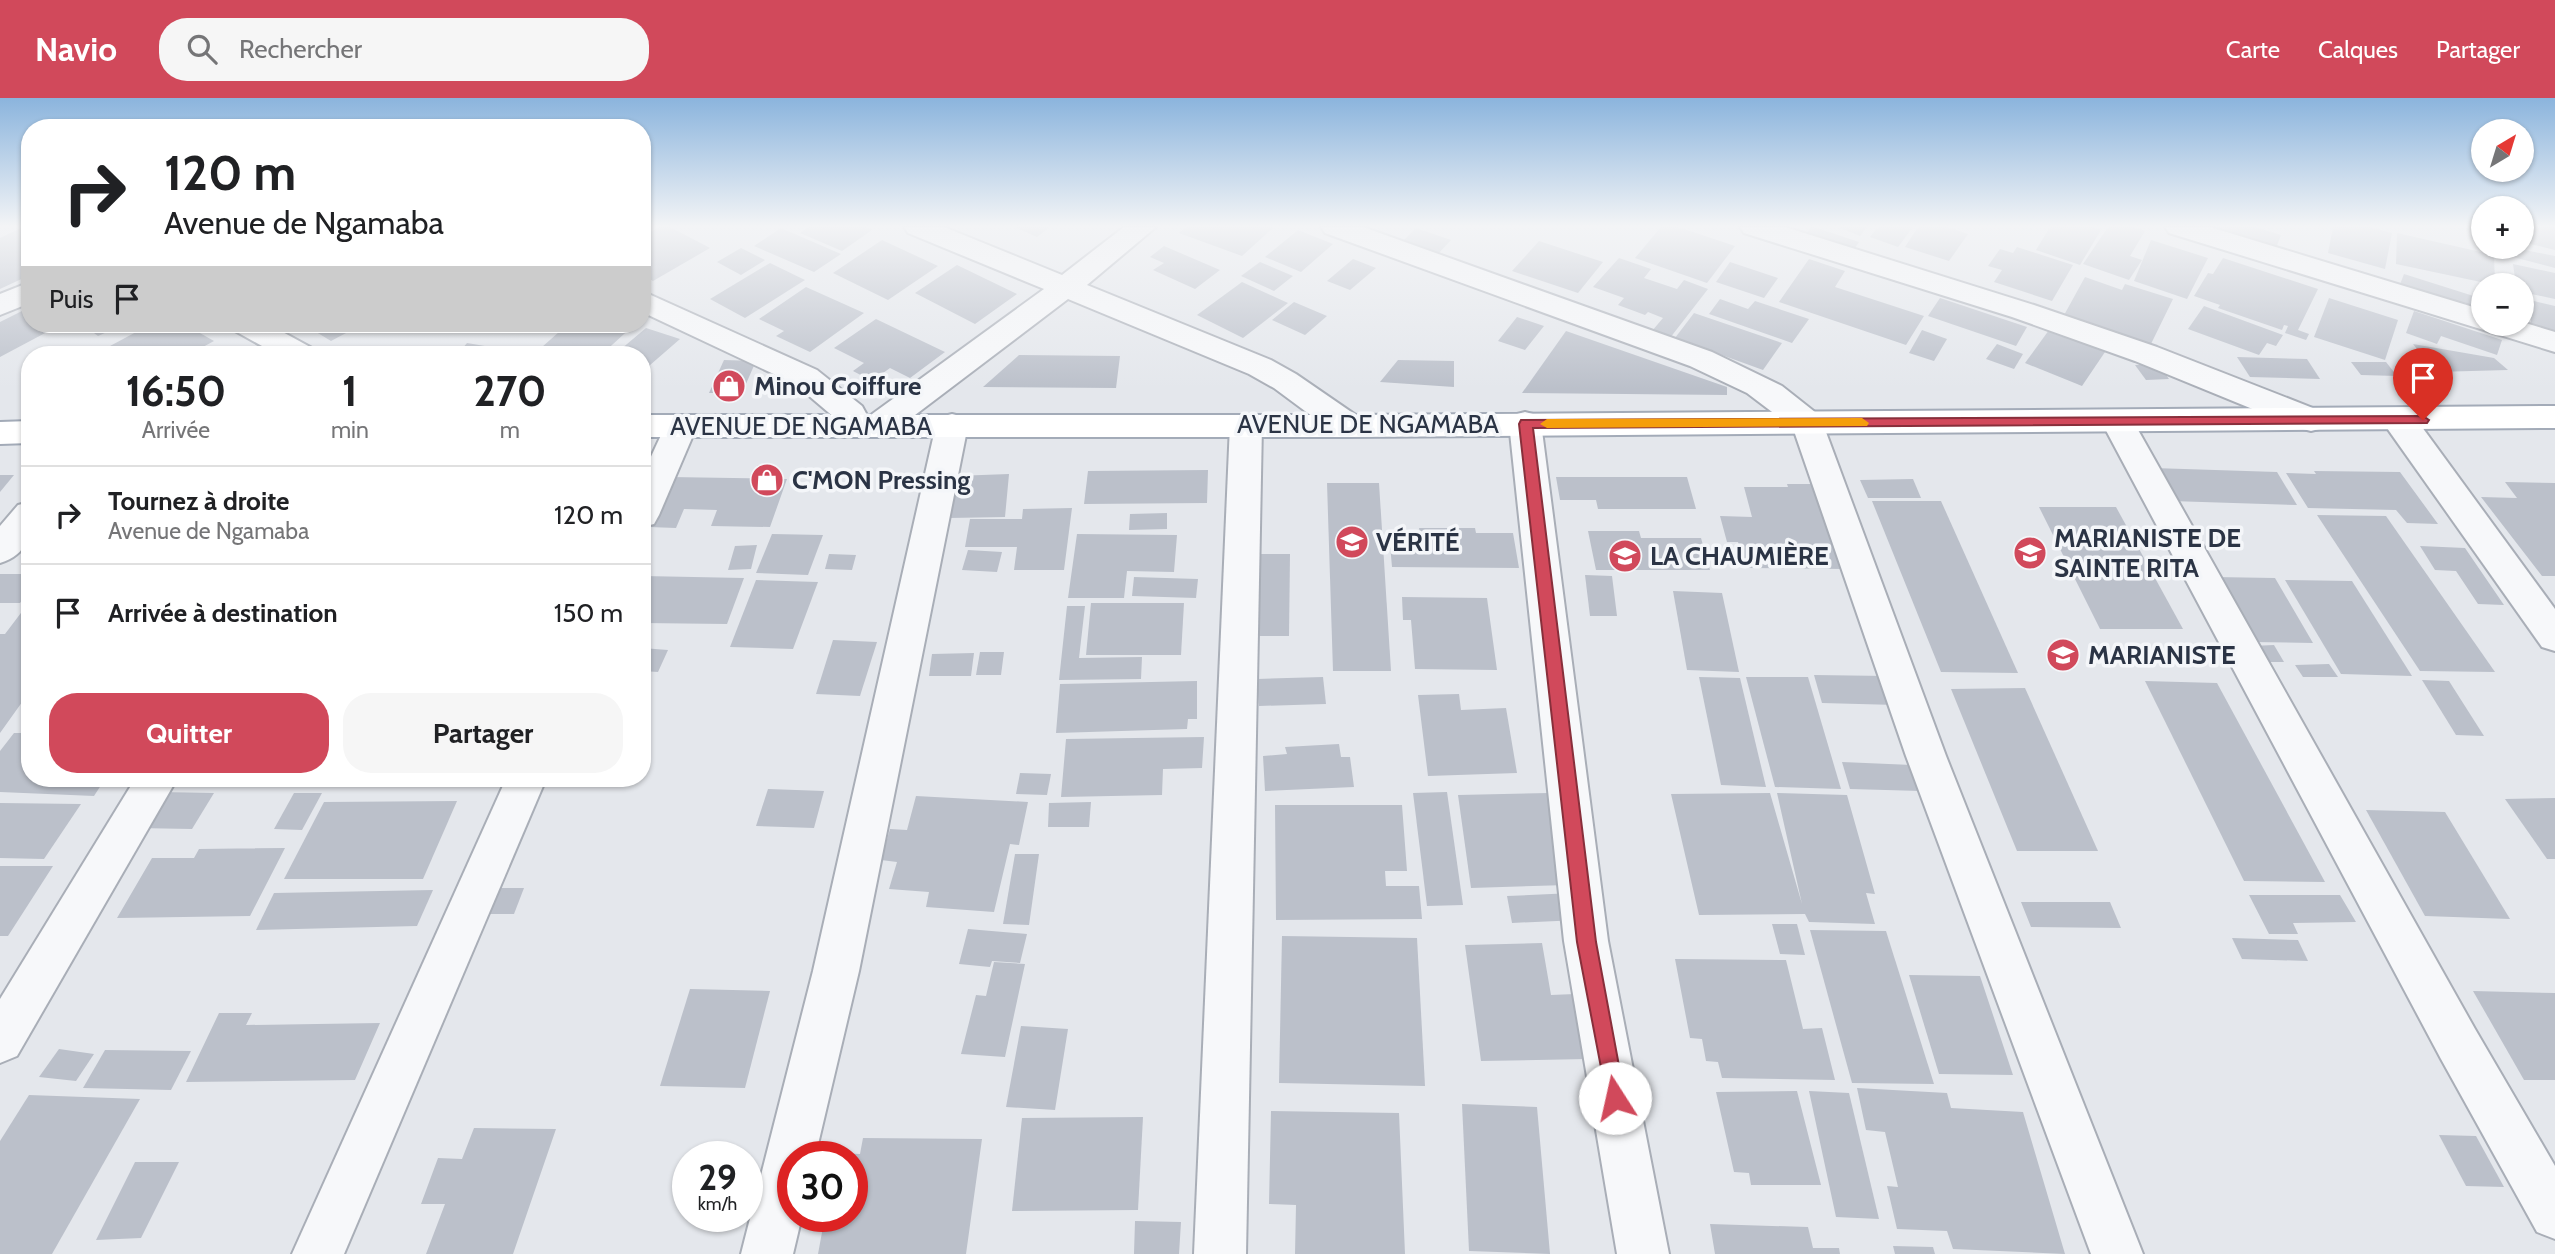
<!DOCTYPE html>
<html lang="fr">
<meta charset="utf-8">
<style>
:root{--surface:#fff;--page:#f6f6f6;--text:#202124;--muted:#757577;--line:#e0e0e0;--accent:#d1495b}
body{margin:0;font-family:Cabin,sans-serif;background:var(--page);color:var(--text);height:100vh;display:flex;flex-direction:column;font-size:26px;white-space:nowrap}
*{box-sizing:border-box;margin:0}
p{font-size:23px;color:var(--muted)}
.icon{flex:none;width:38px;height:38px;fill:none;stroke:currentColor;stroke-width:2;stroke-linecap:round;stroke-linejoin:round}
.map{position:relative;flex:1;overflow:hidden}
.panel{position:absolute;left:21px;top:248px;width:630px;height:441px;display:flex;flex-direction:column;background:var(--surface);border-radius:28px;box-shadow:0 2px 5px #0004}
.panel>*{flex:none}
.top-card{position:absolute;left:21px;top:21px;width:630px;height:214px;border-radius:28px;box-shadow:0 2px 5px #0004;background:#fff;color:var(--text);overflow:hidden}
.needle{width:46px;rotate:38deg}
.fabs{position:absolute;left:2471px;top:21px;display:grid;gap:14px}
.fabs a{display:grid;place-items:center;width:63px;height:63px;border-radius:50%;background:var(--surface);box-shadow:0 2px 5px #0004;font-size:35px}
.speed{position:absolute;left:672px;top:1043px;display:flex;gap:14px;font-size:35px;font-weight:700;text-align:center}
.speed>*{display:grid;place-content:center;width:91px;height:91px;border-radius:50%;background:var(--surface);box-shadow:0 2px 5px #0004;line-height:1}
.speed small{font-size:18px;font-weight:400}
.speed .limit{border:10px solid #d22;background:#fff;color:#111}
.pin{position:absolute;display:grid;place-items:center;width:60px;height:60px;color:#fff;margin:-72px -30px;border-radius:50% 50% 50% 0;rotate:-45deg;box-shadow:0 0 7px #0007}
.pin .icon{rotate:45deg}
.me{position:absolute;width:77px;margin:-38px;rotate:350deg;stroke-linejoin:round;filter:drop-shadow(0 0 5px #0008)}
.turn{display:flex;align-items:center;gap:24px;height:147px;padding:0 28px;font-size:32px}
.turn .icon{width:91px;height:91px;stroke-width:2.5}
.turn b{display:block;font-size:49px;line-height:60px}
.then{display:flex;align-items:center;height:66px;padding:0 28px;background:#0003;gap:14px;font-size:26px}
.eta{display:flex;justify-content:space-evenly;align-items:center;height:119px;text-align:center}
.eta b{font-size:42px;font-weight:700;line-height:49px}
.action{display:flex;gap:14px;margin-top:auto;padding:14px 28px}
.action a{flex:1;height:80px;border-radius:28px;background:var(--accent);color:#fff;font-size:28px;font-weight:700;line-height:80px;text-align:center}
.action a+a{background:var(--page);color:var(--text)}
ul{padding:0;list-style:none}
li{display:flex;align-items:center;gap:21px;height:98px;padding:0 28px;border-top:2px solid var(--line)}
li div{flex:1}
li b{display:block;font-size:26px}
li em{font-style:normal}
header{display:flex;align-items:center;gap:42px;box-sizing:border-box;height:98px;padding:0 35px;background:var(--accent);color:#fff}
header strong{font-size:33px}
nav{display:flex;gap:38px;margin-inline-start:auto;font-size:24px}
.search{width:490px;height:63px;background:var(--page);display:flex;align-items:center;gap:18px;box-sizing:border-box;padding:0 24px;border-radius:28px;color:var(--muted);font-size:26px}
.map>svg:first-child{display:block}
.building{fill:#bbc0ca}
.lines{fill:none;stroke-linecap:round;stroke-linejoin:round}
.minor-casing{stroke:#a9aeb7;stroke-width:4}
.major-casing{stroke:#a3abb8;stroke-width:4}
.minor{fill:#f7f8fa;fill-rule:evenodd}
.major{fill:#fff;fill-rule:evenodd}
.route{fill:#d1495b;stroke:#882f3b;stroke-width:2}
.slow{fill:#f59e0b}
.labels{text-anchor:middle;stroke-width:7;stroke-linejoin:round;paint-order:stroke}
.poi-label{font-size:26px;font-weight:bold;fill:#2b3445;stroke:#f4f6f9;text-anchor:start}
.street-label{font-size:26px;fill:#2b3445;stroke:#f4f6f9}
</style>
<header>
<strong>Navio</strong>
<div class="search"><svg class="icon" aria-label="search" viewBox="0 0 24 24"><circle cx="10" cy="10" r="6"/><path d="M15 15l6 6"/></svg>Rechercher</div>
<nav><a>Carte</a><a>Calques</a><a>Partager</a></nav>
</header>
<div class="map">
<svg width="2555" height="1156" viewBox="0 0 2555 1156">
<rect width="100%" height="100%" fill="#e4e7ec"/>
<g class="building">
<path d="M23,129H30V177L0,191V140Z"/>
<path d="M659,129H670L710,150L653,183L642,177V139Z"/>
<path d="M808,129H866L872,132L842,153L800,135Z"/>
<path d="M1014,129H1050L1037,139Z"/>
<path d="M1186,129H1274L1242,158L1179,135Z"/>
<path d="M1661,129H1678L1735,148L1707,185L1635,160Z"/>
<path d="M1811,129H1814L1859,144L1851,156L1803,140Z"/>
<path d="M1838,129H1867L1860,138Z"/>
<path d="M1878,129H1913L1898,149L1870,139Z"/>
<path d="M1918,129H1947L1968,136L1949,163L1905,149Z"/>
<path d="M2050,129H2094L2101,132L2080,167L2036,152Z"/>
<path d="M2108,129H2134L2145,133L2130,158L2142,162L2129,182L2083,166Z"/>
<path d="M2218,129H2255L2281,137L2276,150L2217,131Z"/>
<path d="M2333,129H2371L2392,135L2385,171L2328,155Z"/>
<path d="M2522,129H2555V152L2522,144Z"/>
<path d="M781,130L841,156L814,174L754,148Z"/>
<path d="M1416,130L1451,142L1436,158L1401,145Z"/>
<path d="M1298,132L1333,146L1301,174L1265,159Z"/>
<path d="M2397,135L2494,157L2495,187L2396,166Z"/>
<path d="M882,142L938,168L888,202L833,175Z"/>
<path d="M2151,142L2208,160L2187,201L2134,183Z"/>
<path d="M1539,143L1603,164L1578,195L1512,173Z"/>
<path d="M1164,148L1220,172L1195,191L1153,172L1164,165L1150,159Z"/>
<path d="M2017,149L2073,167L2052,203L1994,184L2002,172L1988,168L2000,151L2013,155Z"/>
<path d="M2510,149L2555,158V170L2509,158Z"/>
<path d="M741,150L765,162L741,177L717,164Z"/>
<path d="M1619,160L1651,171L1644,180L1677,191L1684,182L1708,191L1670,240L1652,233L1663,220L1648,214L1645,217L1618,207L1624,200L1593,189Z"/>
<path d="M2223,160L2318,191L2298,232L2309,236L2306,242L2285,235L2288,228L2284,227L2282,232L2218,210L2220,207L2194,198L2208,175L2213,176Z"/>
<path d="M1353,161L1376,170L1350,192L1327,183Z"/>
<path d="M1809,161L1845,173L1835,189L1924,218L1906,247L1779,204Z"/>
<path d="M1260,164L1293,178L1274,193L1241,178Z"/>
<path d="M1730,164L1778,180L1764,200L1716,184Z"/>
<path d="M770,165L805,182L745,220L710,201Z"/>
<path d="M2513,166L2555,175V201L2522,194V187H2516Z"/>
<path d="M957,167L1017,196L975,226L915,195Z"/>
<path d="M2404,176L2483,201V215L2399,189Z"/>
<path d="M2085,179L2122,192L2125,186L2173,201L2150,248L2063,219Z"/>
<path d="M1242,184L1288,205L1243,240L1197,217Z"/>
<path d="M806,189L864,215L810,254L776,238L784,233L759,221Z"/>
<path d="M1940,200L2027,229L2016,248L1928,218Z"/>
<path d="M2329,200L2398,222L2385,262L2314,239Z"/>
<path d="M1720,201L1748,211L1755,203L1809,221L1792,245L1709,216Z"/>
<path d="M2530,202L2555,208V233L2531,227Z"/>
<path d="M1294,204L1327,218L1305,237L1272,222Z"/>
<path d="M2204,208L2283,237L2276,248L2267,245L2259,257L2188,231Z"/>
<path d="M30,209V226H62L0,259V224Z"/>
<path d="M2414,213L2502,242L2497,257L2441,238L2437,246L2406,235Z"/>
<path d="M1694,215L1782,245L1763,272L1675,240Z"/>
<path d="M1517,219L1544,228L1525,252L1498,243Z"/>
<path d="M876,221L945,254L910,280L890,270L872,283L853,273L864,265L834,250Z"/>
<path d="M82,226H125L98,238Z"/>
<path d="M151,226H184L214,243L188,257L97,255Z"/>
<path d="M303,226H363L331,243Z"/>
<path d="M568,226H635L601,257H533Z"/>
<path d="M646,230L680,241L642,274V257H614Z"/>
<path d="M1922,232L1947,241L1934,263L1909,255Z"/>
<path d="M2049,232L2105,254L2082,288L2025,265Z"/>
<path d="M1566,233L1727,289V297L1522,295Z"/>
<path d="M467,245L514,253L510,257H457Z"/>
<path d="M1997,246L2023,256L2014,271L1986,261Z"/>
<path d="M2413,246L2494,260L2508,272L2435,274Z"/>
<path d="M1019,257L1120,258L1116,290L983,289Z"/>
<path d="M2237,259L2307,261L2320,281L2250,279Z"/>
<path d="M724,262L756,263L742,295H709Z"/>
<path d="M1398,262L1454,263V289L1380,284Z"/>
<path d="M2351,264H2386L2397,278L2361,277Z"/>
<path d="M2158,266L2169,281L2146,282L2135,267Z"/>
<path d="M2153,370L2277,374L2297,407L2171,403Z"/>
<path d="M1208,372L1207,405L1084,406L1088,373Z"/>
<path d="M2314,373L2400,374L2438,426L2407,425L2396,412L2308,410L2286,375L2316,376Z"/>
<path d="M1009,376L1005,419L949,420L955,378Z"/>
<path d="M0,377H14L0,394Z"/>
<path d="M670,379L787,381L770,429L711,428L717,412L684,411L676,430L649,429Z"/>
<path d="M1556,379H1687L1696,411H1598L1596,402H1560Z"/>
<path d="M1913,381L1921,400H1868L1860,382Z"/>
<path d="M2505,384L2555,385V478H2542L2481,399L2517,400Z"/>
<path d="M1327,385H1379L1391,573H1333Z"/>
<path d="M1787,386H1815L1844,471L1745,470L1738,444H1727L1720,418L1752,419L1744,389H1788Z"/>
<path d="M1872,403H1941L2018,575L1941,574Z"/>
<path d="M2039,409H2116L2183,531H2100Z"/>
<path d="M1072,410L1064,472H1014L1017,449H965L970,421H1022L1023,411Z"/>
<path d="M1167,415V431L1129,432L1130,416Z"/>
<path d="M2317,417L2386,418L2495,574L2420,573Z"/>
<path d="M1419,430H1475L1476,435H1513L1519,470L1392,469L1389,435H1420Z"/>
<path d="M1588,433H1639L1641,440H1701L1710,472H1596Z"/>
<path d="M772,436L823,437L808,477L756,475Z"/>
<path d="M1077,436L1177,437L1174,474L1127,473L1124,500H1068Z"/>
<path d="M757,447L751,471L728,472L735,448Z"/>
<path d="M2420,448L2465,450L2504,507L2478,506L2456,473L2435,472Z"/>
<path d="M968,452L1002,454L997,474L962,472Z"/>
<path d="M829,456L856,457L852,472L825,471Z"/>
<path d="M1254,456H1290L1289,538H1251Z"/>
<path d="M0,476H30V492L20,505H0Z"/>
<path d="M1585,477L1612,478L1617,518H1590Z"/>
<path d="M643,478L744,480L727,526L642,525Z"/>
<path d="M1134,479L1198,481L1196,500L1132,498Z"/>
<path d="M2214,479L2275,480L2313,545L2251,544Z"/>
<path d="M756,482L818,484L793,551L730,549Z"/>
<path d="M2285,482L2352,483L2412,578L2341,576Z"/>
<path d="M1673,493L1722,495L1739,574L1687,572Z"/>
<path d="M1402,499L1487,500L1497,572L1415,571L1411,522H1403Z"/>
<path d="M30,503V593L0,635V536H5Z"/>
<path d="M1091,505H1184L1181,557H1086Z"/>
<path d="M1067,508H1085L1079,560L1142,559L1141,581L1059,582Z"/>
<path d="M833,542L877,544L860,598L816,596Z"/>
<path d="M2274,547L2284,564H2263L2252,548Z"/>
<path d="M642,550L668,552L658,574L642,573Z"/>
<path d="M980,554H1004L1001,577H976Z"/>
<path d="M974,555L971,578H929L932,556Z"/>
<path d="M2329,566L2338,579H2303L2295,567Z"/>
<path d="M1814,577L1887,578L1896,607L1822,605Z"/>
<path d="M1323,579L1326,606L1259,608L1257,581Z"/>
<path d="M1699,579L1740,580L1766,689L1721,687Z"/>
<path d="M1746,579H1808L1841,691L1775,689Z"/>
<path d="M2422,582L2449,583L2484,638L2456,637Z"/>
<path d="M1197,583V621H1188L1187,631L1056,635L1060,586Z"/>
<path d="M2145,583L2217,585L2325,784L2244,783Z"/>
<path d="M2025,590L2098,753H2017L1951,591Z"/>
<path d="M1459,596L1461,612L1506,610L1517,675L1428,678L1418,597Z"/>
<path d="M14,635H30V681H105L94,698L0,694V653Z"/>
<path d="M1204,639L1202,670L1163,671L1162,697L1061,699L1066,641Z"/>
<path d="M1339,646L1341,659H1350L1354,689L1265,693L1263,658L1287,656L1285,649Z"/>
<path d="M1842,664L1912,667L1921,693L1850,691Z"/>
<path d="M1020,675L1051,676L1047,697L1016,696Z"/>
<path d="M768,691L824,693L814,730L756,728Z"/>
<path d="M159,694L214,695L192,731L136,730Z"/>
<path d="M1447,694L1463,807L1427,808L1413,695Z"/>
<path d="M294,695H322L302,732L274,731Z"/>
<path d="M1549,695L1567,787L1471,790L1458,697Z"/>
<path d="M1770,695L1802,806L1777,695L1847,697L1875,796L1866,795L1875,826L1809,824L1805,816L1699,817L1671,696Z"/>
<path d="M916,698L1028,704L1019,747L1010,746L994,814L926,809L929,794L889,791L897,764L881,762L890,731L907,732Z"/>
<path d="M2555,700V761H2547L2505,701Z"/>
<path d="M457,703L423,781H284L324,704Z"/>
<path d="M1091,704L1089,729H1048L1049,705Z"/>
<path d="M0,705L81,706L44,761L0,760Z"/>
<path d="M1275,707H1402L1407,773H1385L1386,788H1419L1422,821L1276,822Z"/>
<path d="M2366,712L2445,714L2510,821L2425,818Z"/>
<path d="M285,750L250,818L117,820L152,760H194L199,751Z"/>
<path d="M1015,756H1039L1029,827L1003,826Z"/>
<path d="M0,768H53L8,838H0Z"/>
<path d="M499,790H524L514,816H489Z"/>
<path d="M433,792L417,828L256,832L274,795Z"/>
<path d="M1573,795L1579,822L1512,825L1507,798Z"/>
<path d="M2249,797H2340L2356,824L2293,825L2298,836H2269Z"/>
<path d="M2021,804H2110L2121,830L2031,829Z"/>
<path d="M1772,826H1797L1805,857L1780,856Z"/>
<path d="M968,831L1027,836L1020,865L992,863L990,869L959,866Z"/>
<path d="M1810,832L1886,833L1934,986L1852,985Z"/>
<path d="M1282,838L1417,840L1425,988L1279,985Z"/>
<path d="M2232,840L2298,842L2308,863L2242,861Z"/>
<path d="M1542,845L1551,897L1575,896L1587,961L1481,963L1465,847Z"/>
<path d="M1675,861L1786,862L1803,931L1822,930L1835,982L1722,980L1718,964L1706,963L1702,941L1690,940Z"/>
<path d="M994,864L1025,866L1005,959L961,956L976,897L986,898Z"/>
<path d="M1909,877L1980,878L2013,977L1939,976Z"/>
<path d="M690,891L770,893L745,990L660,988Z"/>
<path d="M2473,893L2555,895V982H2524Z"/>
<path d="M219,915H252L246,927L380,925L355,982L186,984Z"/>
<path d="M1021,928L1068,931L1055,1012L1006,1009Z"/>
<path d="M59,951L94,956L76,983L39,979Z"/>
<path d="M105,952L191,953L171,992L83,990Z"/>
<path d="M1857,990L1947,995L1951,1010L2023,1014L2065,1156L1953,1151L1947,1133L1897,1131L1887,1088L1898,1089L1885,1034L1866,1032Z"/>
<path d="M1797,993L1821,1087H1751L1749,1075L1734,1074L1716,994Z"/>
<path d="M1809,993L1849,995L1879,1121L1836,1119Z"/>
<path d="M29,997L140,1001L52,1156H0V1043Z"/>
<path d="M1462,1006L1537,1009L1550,1156L1469,1153Z"/>
<path d="M1271,1013L1399,1015L1405,1156H1295L1296,1107L1269,1106Z"/>
<path d="M1143,1019L1138,1112L1012,1113L1022,1020Z"/>
<path d="M474,1030L556,1031L513,1156H426L445,1106H421L438,1060L462,1061Z"/>
<path d="M2439,1037L2476,1038L2504,1089L2466,1088Z"/>
<path d="M863,1040L982,1041L966,1156H818L825,1118H852V1059H837L838,1055L860,1056Z"/>
<path d="M135,1064H179L141,1140L96,1142Z"/>
<path d="M1135,1123L1181,1124L1179,1156H1134Z"/>
<path d="M1710,1126L1808,1129L1813,1150H1839L1840,1156H1715Z"/>
<path d="M1893,1148L1933,1149L1935,1156H1895Z"/>
</g>
<g class="lines">
<defs>
<g id="minor">
<path d="M904,129H944L1062,177L1124,129H1156L1087,187L1271,262L1296,276L1360,320L1364,328L1360,336L1348,339L1336,336L1274,290L1249,276L1068,201L890,336C878,339 855,340 843,337L835,320L795,286L642,214V193L817,272L862,308L868,319L1044,191L908,135Z"/>
<path d="M1321,129H1363L1712,254L1782,288L1820,318L1946,658L2143,1156H2091L1906,658L1793,330L1747,295L1690,268L1325,135Z"/>
<path d="M1740,129H1785L2034,207L2157,249L2323,314L2327,322L2323,330L2311,333L2299,330L2135,263L2012,219L1744,135Z"/>
<path d="M2165,129H2210L2483,212V226L2522,224L2555,234V254L2169,135Z"/>
<path d="M30,184V205L0,217V196Z"/>
<path d="M231,226H268L312,250L317,257H278L235,233Z"/>
<path d="M2399,311L2411,314L2555,511V553L2542,549L2387,330L2383,322L2387,314Z"/>
<path d="M2117,312L2129,315L2133,323L2475,931L2555,1068V1141L2537,1134L2441,961L2101,323L2105,315Z"/>
<path d="M1525,314L1537,317L1541,325L1608,843L1669,1156H1617L1564,843L1509,325L1513,317Z"/>
<path d="M952,316L964,319L968,327L859,873L815,1059H793V1118H802L793,1156H741L813,873L936,327L940,319Z"/>
<path d="M1246,316L1258,319L1262,327L1246,1156H1194L1230,327L1234,319Z"/>
<path d="M681,317L693,320L697,328L659,417L654,426L642,429V378L669,320Z"/>
<path d="M30,404C30,432 32,455 0,465V428L18,407Z"/>
<path d="M135,681H177L17,958L0,965V901Z"/>
<path d="M506,681H546L344,1156H292Z"/>
</g>
<g id="major">
<path d="M2555,308V330L1348,339H642V317H1348Z"/>
<path d="M30,323V345L0,346V324Z"/>
</g>
</defs>
<use href="#minor" class="minor-casing"/>
<use href="#major" class="major-casing"/>
<use href="#minor" class="minor"/>
<use href="#major" class="major"/>
</g>
<linearGradient id="sky" x2="0" y2="1"><stop stop-color="#8bb4dd"/><stop offset="0.44" stop-color="#f3f4f6"/><stop offset="1" stop-color="#f3f4f6" stop-opacity="0"/></linearGradient>
<rect width="2555" height="291" fill="url(#sky)"/>
<path class="route" d="M2423,318L2429,322L2427,325L1533,330L1596,844L1625,1000L1622,1006L1615,1009L1608,1006L1577,844L1519,326L1521,322Z"/>
<path class="slow" d="M1862,320L1869,325L1867,328L1547,330L1540,326L1547,321Z"/>
<defs>
<symbol id="shop-disc" viewBox="-11 -11 22 22"><circle r="9.5" fill="#d1495b" stroke="#f4f6f9"/><path d="M-5-2.5h2.3a2.7 3.5 0 0 1 5.4 0H5L5.5 6h-11ZM-1.5-2.5h3a1.5 2.3 0 0 0-3 0Z" fill="#fff"/></symbol>
<symbol id="school-disc" viewBox="-11 -11 22 22"><circle r="9.5" fill="#d1495b" stroke="#f4f6f9"/><path d="M0-5L7-2L0 1L-7-2ZM-4 1L0 2.5L4 1V4Q0 6-4 4Z" fill="#fff"/></symbol>
</defs>
<g fill-rule="evenodd">
<use href="#shop-disc" x="710" y="269" width="38" height="38"/>
<use href="#shop-disc" x="748" y="363" width="38" height="38"/>
<use href="#school-disc" x="1333" y="425" width="38" height="38"/>
<use href="#school-disc" x="2011" y="436" width="38" height="38"/>
<use href="#school-disc" x="1606" y="439" width="38" height="38"/>
<use href="#school-disc" x="2044" y="538" width="38" height="38"/>
</g>
<g class="labels">
<g class="poi-label">
<text x="754" y="297">Minou Coiffure</text>
<text x="792" y="391">C'MON Pressing</text>
<text x="2054" y="449">MARIANISTE DE<tspan x="2054" dy="30">SAINTE RITA</tspan></text>
<text x="1376" y="453">VÉRITÉ</text>
<text x="1650" y="467">LA CHAUMIÈRE</text>
<text x="2088" y="566">MARIANISTE</text>
</g>
<g class="street-label">
<text x="1368" y="335">AVENUE DE NGAMABA</text>
<text x="801" y="337">AVENUE DE NGAMABA</text>
</g>
</g>
</svg>
<div class="fabs">
<a><svg class="needle" viewBox="-14 -14 28 28"><path d="M0-13l5 13h-10z" fill="#e53935"/><path d="M0 13l5-13h-10z" fill="#757577"/></svg></a>
<a>+</a>
<a>−</a>
</div>
<div class="speed"><div>29<small>km/h</small></div><div class="limit">30</div></div>
<div class="pin" style="left:2423px;top:322px;background:#d93025"><svg class="icon" aria-label="arrive" viewBox="0 0 24 24"><path d="M6 21V4h12l-3 4 3 4H6"/></svg></div>
<svg class="me" style="left:1615px;top:1000px" viewBox="-20 -20 40 40"><circle r="19" fill="#fff"/><path d="M0-13L10 11 0 6-10 11z" fill="#d1495b"/></svg>
<div class="top-card">
<div class="turn"><svg class="icon" aria-label="right" viewBox="0 0 24 24"><path d="M7 20v-9h11M14 6l5 5-5 5"/></svg><div><b>120 m</b>Avenue de Ngamaba</div></div>
<div class="then">Puis<svg class="icon" aria-label="arrive" viewBox="0 0 24 24"><path d="M6 21V4h12l-3 4 3 4H6"/></svg></div>
</div>
<section class="panel">
<div class="eta">
<div><b>16:50</b><p>Arrivée</p></div>
<div><b>1</b><p>min</p></div>
<div><b>270</b><p>m</p></div>
</div>
<ul>
<li><svg class="icon" aria-label="right" viewBox="0 0 24 24"><path d="M7 20v-9h11M14 6l5 5-5 5"/></svg><div><b>Tournez à droite</b><p>Avenue de Ngamaba</p></div><em>120 m</em></li>
<li><svg class="icon" aria-label="arrive" viewBox="0 0 24 24"><path d="M6 21V4h12l-3 4 3 4H6"/></svg><div><b>Arrivée à destination</b></div><em>150 m</em></li>
</ul>
<div class="action"><a>Quitter</a><a>Partager</a></div>
</section>
</div>
